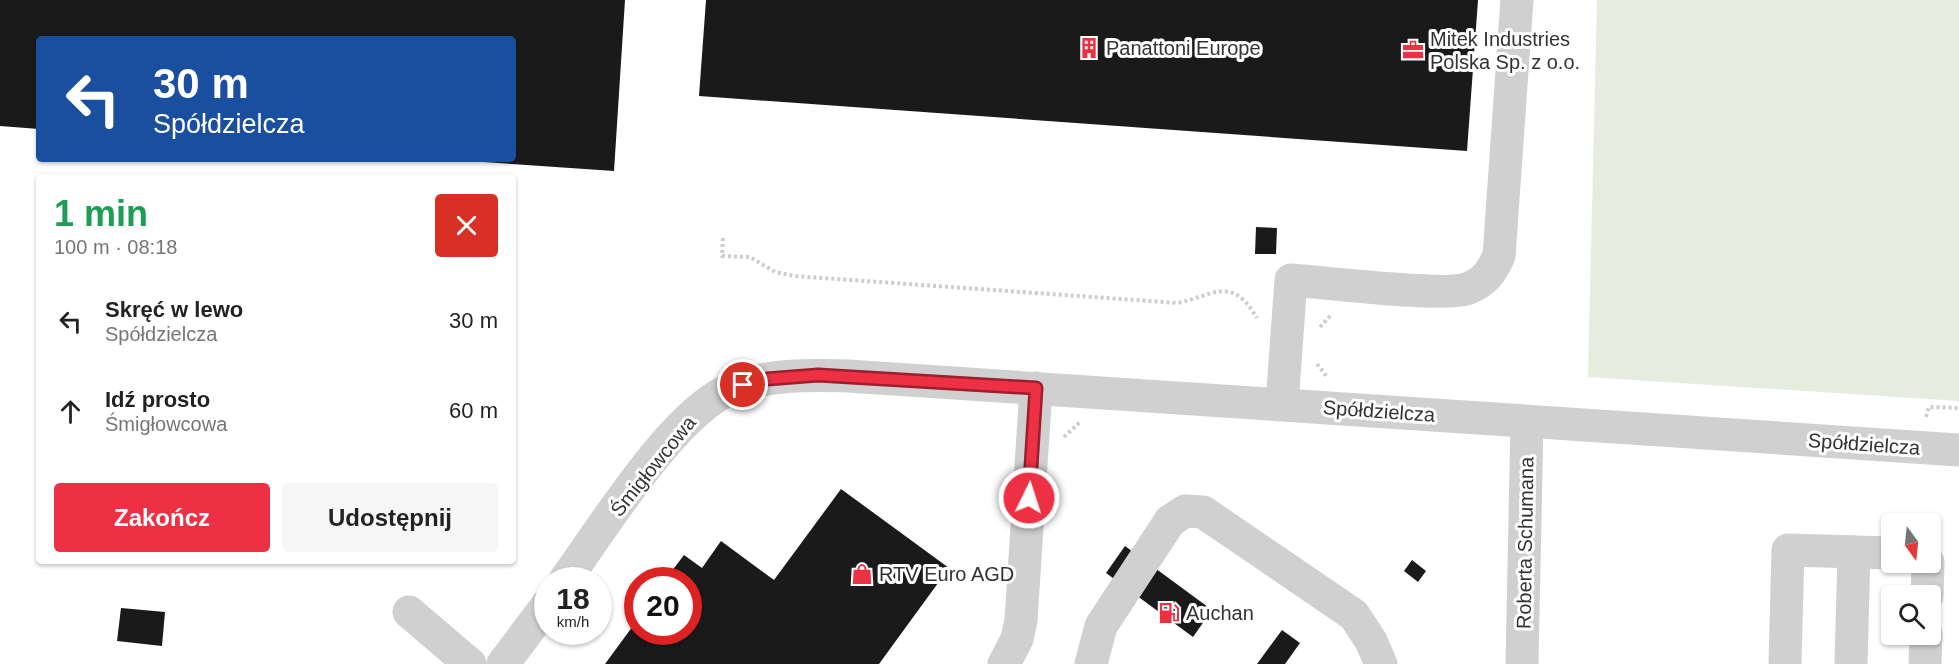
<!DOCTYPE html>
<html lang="pl">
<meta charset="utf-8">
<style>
:root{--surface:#fff;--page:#f6f6f6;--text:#222;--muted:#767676;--accent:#ee3044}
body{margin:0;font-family:Helvetica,sans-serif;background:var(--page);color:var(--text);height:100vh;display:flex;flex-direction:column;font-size:22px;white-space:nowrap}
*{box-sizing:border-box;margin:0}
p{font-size:20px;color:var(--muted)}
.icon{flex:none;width:33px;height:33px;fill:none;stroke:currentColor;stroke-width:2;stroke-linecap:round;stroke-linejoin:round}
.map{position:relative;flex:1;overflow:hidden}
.side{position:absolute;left:36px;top:174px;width:480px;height:390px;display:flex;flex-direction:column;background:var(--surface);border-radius:6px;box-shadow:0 2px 4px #0004}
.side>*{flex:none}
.banner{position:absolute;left:36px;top:36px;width:480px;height:126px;border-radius:6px;box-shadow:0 2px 4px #0004;background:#1a4fa0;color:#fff;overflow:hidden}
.needle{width:39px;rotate:165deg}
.tools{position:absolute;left:1881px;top:513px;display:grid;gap:12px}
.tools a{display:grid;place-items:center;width:60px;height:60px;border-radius:6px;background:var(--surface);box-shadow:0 2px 4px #0004;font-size:30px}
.speed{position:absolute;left:534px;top:567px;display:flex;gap:12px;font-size:30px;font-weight:700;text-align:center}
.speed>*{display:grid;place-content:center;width:78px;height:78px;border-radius:50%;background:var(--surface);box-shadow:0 2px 4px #0004;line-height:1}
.speed small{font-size:15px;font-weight:400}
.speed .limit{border:9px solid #d22;background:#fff;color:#111}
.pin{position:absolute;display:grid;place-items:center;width:51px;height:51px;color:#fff;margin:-26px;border:3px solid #fff;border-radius:50%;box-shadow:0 2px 6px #0007}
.me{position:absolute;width:66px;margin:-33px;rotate:4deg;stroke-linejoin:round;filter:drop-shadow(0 0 4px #0008)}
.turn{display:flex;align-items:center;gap:21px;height:126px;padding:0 18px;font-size:27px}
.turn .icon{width:78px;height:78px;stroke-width:2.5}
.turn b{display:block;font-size:42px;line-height:51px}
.round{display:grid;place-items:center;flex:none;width:63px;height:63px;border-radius:6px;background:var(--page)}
.head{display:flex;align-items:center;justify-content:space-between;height:102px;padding:0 18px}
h1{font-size:36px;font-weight:700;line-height:45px;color:#1e9e55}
.cta{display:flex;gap:12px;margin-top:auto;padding:12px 18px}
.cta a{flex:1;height:69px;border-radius:6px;background:var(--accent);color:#fff;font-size:24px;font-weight:700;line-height:69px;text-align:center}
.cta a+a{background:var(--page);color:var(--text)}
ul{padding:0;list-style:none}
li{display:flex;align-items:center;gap:18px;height:90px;padding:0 18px}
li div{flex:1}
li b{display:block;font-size:22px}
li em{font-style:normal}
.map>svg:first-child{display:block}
.green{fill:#e6ecde}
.building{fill:#1a1a1a}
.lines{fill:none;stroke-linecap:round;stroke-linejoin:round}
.path{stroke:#cdcdcd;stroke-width:4;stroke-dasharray:3 3;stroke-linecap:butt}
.minor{stroke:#d0d0d0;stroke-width:33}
.route-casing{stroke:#9b1f2c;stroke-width:15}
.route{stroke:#ee3044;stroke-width:10}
.labels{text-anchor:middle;stroke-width:6;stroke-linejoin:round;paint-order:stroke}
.poi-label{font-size:20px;fill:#333;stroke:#fff;text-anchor:start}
.street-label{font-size:20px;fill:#333;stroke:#fff}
</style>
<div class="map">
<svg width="1959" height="664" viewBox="0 0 1959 664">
<rect width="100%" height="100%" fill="#fff"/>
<path class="green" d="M1597,0H1959V401L1588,377Z"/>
<g class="building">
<path d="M0,0H625L614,171L469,161L513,159V39H39V129L0,126Z"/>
<path d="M706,0H1478L1467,151L699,96Z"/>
<path d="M1256,227L1277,228L1276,254H1255Z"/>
<path d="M841,489L949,568L879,664H605L638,619V632H688V580H665L684,555L702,568L721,541L774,580Z"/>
<path d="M1125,546L1212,610L1193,637L1106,573Z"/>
<path d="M1412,560L1426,571L1418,582L1404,571Z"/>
<path d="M121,608L165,612L162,646L117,641Z"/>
<path d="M1282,630L1300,643L1285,664H1257Z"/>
</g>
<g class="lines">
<g class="path">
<path d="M723,238L722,256L750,257L775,272L794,276L1178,303C1214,295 1232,275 1257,318"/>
<path d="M1320,327L1331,315"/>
<path d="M1317,364L1327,377"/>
<path d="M1926,417L1929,407L1959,408"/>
<path d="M1064,437L1080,422"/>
</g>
<g class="minor">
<path d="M1282,404L1291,280C1323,282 1448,298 1469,288C1486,281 1491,272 1499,256L1517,0"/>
<path d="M565,580C603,528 675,409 735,387C771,374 811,375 848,376L1959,450"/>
<path d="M1927,596L1928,562"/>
<path d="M409,612L470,664"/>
<path d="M503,664L548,604"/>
<path d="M1004,664L1017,639L1021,620L1036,388"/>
<path d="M1091,664L1101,626L1170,521L1185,511L1203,512L1354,615L1371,641L1381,664"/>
<path d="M1522,664L1527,422"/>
<path d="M1785,664L1788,550L1892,553"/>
<path d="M1851,664L1854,552"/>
<path d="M1925,664L1926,634"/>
</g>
</g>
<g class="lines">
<defs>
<path id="route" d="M743,385L767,379L818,375L1036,388L1029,498"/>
</defs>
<use href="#route" class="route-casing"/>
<use href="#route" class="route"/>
</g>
<defs>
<symbol id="building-bare" viewBox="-9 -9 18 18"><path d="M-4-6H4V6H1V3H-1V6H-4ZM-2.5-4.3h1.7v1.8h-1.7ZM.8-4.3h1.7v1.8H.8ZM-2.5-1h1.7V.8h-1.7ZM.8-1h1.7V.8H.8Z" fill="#ee3044" stroke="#fff" stroke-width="2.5" paint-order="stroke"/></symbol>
<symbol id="office-bare" viewBox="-9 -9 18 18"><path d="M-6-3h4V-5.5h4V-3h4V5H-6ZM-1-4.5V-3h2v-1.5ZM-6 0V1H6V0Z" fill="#ee3044" stroke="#fff" stroke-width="2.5" paint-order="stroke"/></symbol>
<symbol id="shop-bare" viewBox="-9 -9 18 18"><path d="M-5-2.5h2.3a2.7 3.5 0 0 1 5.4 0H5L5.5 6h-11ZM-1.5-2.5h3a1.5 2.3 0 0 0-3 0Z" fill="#ee3044" stroke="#fff" stroke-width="2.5" paint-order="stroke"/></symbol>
<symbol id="fuel-bare" viewBox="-9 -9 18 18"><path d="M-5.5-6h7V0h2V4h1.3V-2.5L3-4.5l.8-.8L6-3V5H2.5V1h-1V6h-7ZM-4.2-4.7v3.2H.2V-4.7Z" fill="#ee3044" stroke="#fff" stroke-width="2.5" paint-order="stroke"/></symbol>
</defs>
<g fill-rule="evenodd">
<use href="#building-bare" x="1074" y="33" width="30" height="30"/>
<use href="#office-bare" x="1398" y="35" width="30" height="30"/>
<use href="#shop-bare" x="847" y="559" width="30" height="30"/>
<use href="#fuel-bare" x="1154" y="598" width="30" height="30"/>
</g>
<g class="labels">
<g class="poi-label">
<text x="1430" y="46">Mitek Industries<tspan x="1430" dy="23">Polska Sp. z o.o.</tspan></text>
<text x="1106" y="55">Panattoni Europe</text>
<text x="879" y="581">RTV Euro AGD</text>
<text x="1186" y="620">Auchan</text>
</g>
<g class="street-label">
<text transform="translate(1379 411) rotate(4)" y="7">Spółdzielcza</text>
<text transform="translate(1864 444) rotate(4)" y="7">Spółdzielcza</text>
<text transform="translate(653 466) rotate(-51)" y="7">Śmigłowcowa</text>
<text transform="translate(1525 543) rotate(-89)" y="7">Roberta Schumana</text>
</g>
</g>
</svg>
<div class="tools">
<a><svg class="needle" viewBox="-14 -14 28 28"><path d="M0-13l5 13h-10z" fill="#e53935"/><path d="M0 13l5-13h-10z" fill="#767676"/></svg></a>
<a><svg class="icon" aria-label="search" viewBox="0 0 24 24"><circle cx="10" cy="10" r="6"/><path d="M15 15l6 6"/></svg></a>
</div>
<div class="speed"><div>18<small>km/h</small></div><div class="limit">20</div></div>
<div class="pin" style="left:743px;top:385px;background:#d93025"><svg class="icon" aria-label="arrive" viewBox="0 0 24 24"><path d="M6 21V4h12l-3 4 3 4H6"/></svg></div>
<svg class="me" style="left:1029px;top:498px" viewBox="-20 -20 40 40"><circle r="17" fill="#ee3044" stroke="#fff" stroke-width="3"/><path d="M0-11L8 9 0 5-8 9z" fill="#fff"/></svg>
<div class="banner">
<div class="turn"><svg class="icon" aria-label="left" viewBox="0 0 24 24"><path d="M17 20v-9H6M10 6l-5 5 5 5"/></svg><div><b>30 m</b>Spółdzielcza</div></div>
</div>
<section class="side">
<div class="head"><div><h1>1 min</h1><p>100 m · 08:18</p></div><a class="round" style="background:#d93025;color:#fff"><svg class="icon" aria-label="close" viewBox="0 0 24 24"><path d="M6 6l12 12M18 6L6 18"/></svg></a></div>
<ul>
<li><svg class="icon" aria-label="left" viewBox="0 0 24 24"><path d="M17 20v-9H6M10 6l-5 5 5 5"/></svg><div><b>Skręć w lewo</b><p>Spółdzielcza</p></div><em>30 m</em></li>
<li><svg class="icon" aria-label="ahead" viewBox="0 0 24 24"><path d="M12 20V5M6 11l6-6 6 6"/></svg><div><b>Idź prosto</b><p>Śmigłowcowa</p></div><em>60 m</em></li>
</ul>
<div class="cta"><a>Zakończ</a><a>Udostępnij</a></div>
</section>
</div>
